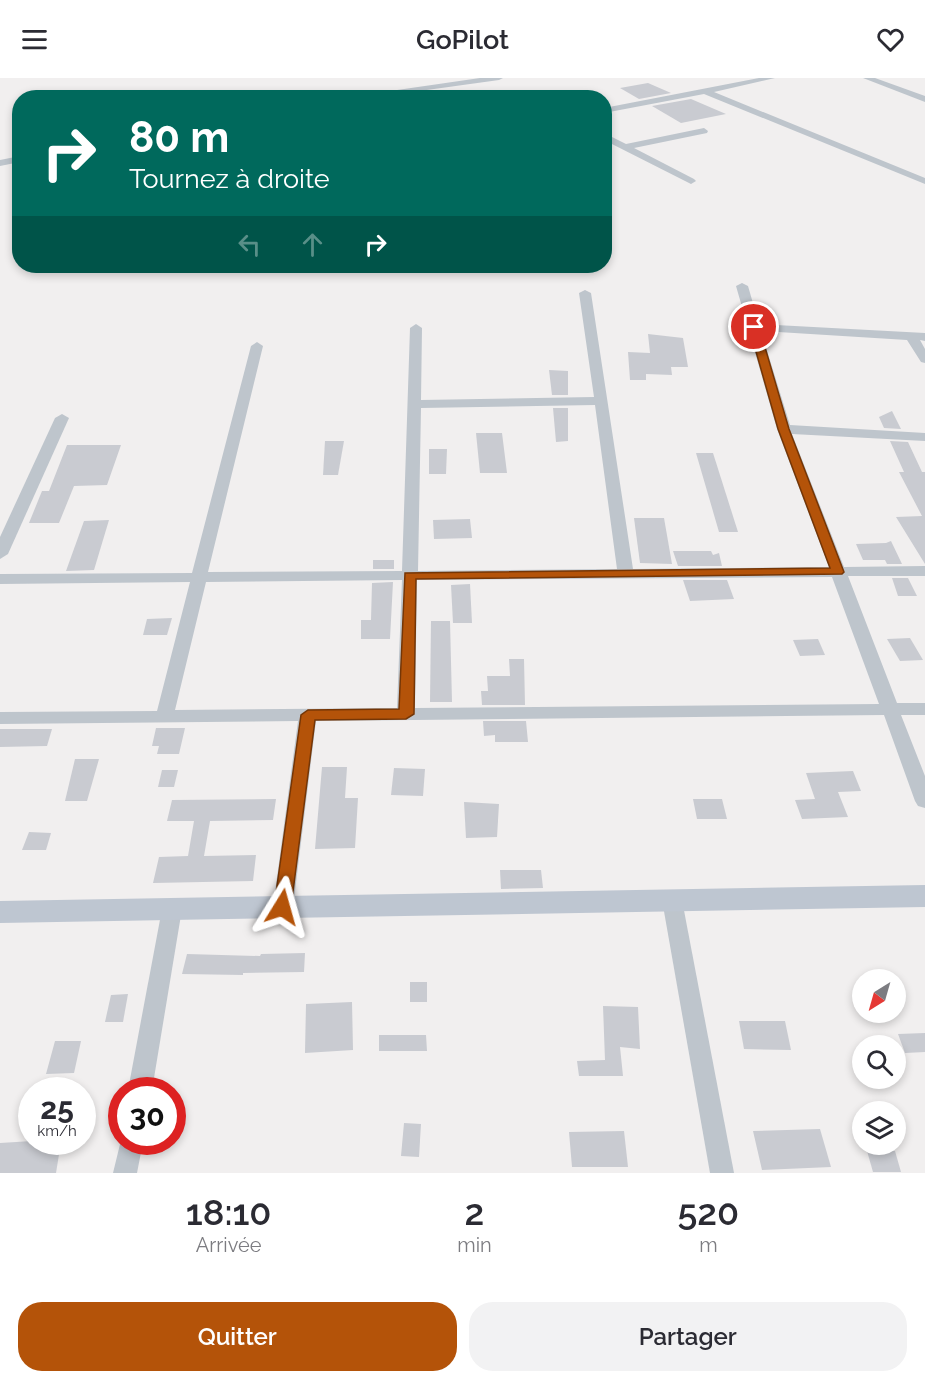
<!DOCTYPE html>
<html lang="fr">
<meta charset="utf-8">
<style>
:root{--surface:#fff;--page:#f2f2f3;--text:#2b2b33;--muted:#7c7c81;--accent:#b45309}
body{margin:0;font-family:Raleway,sans-serif;background:var(--page);color:var(--text);height:100vh;display:flex;flex-direction:column;font-size:22px;white-space:nowrap}
*{box-sizing:border-box;margin:0}
p{font-size:20px;color:var(--muted)}
.icon{flex:none;width:33px;height:33px;fill:none;stroke:currentColor;stroke-width:2;stroke-linecap:round;stroke-linejoin:round}
.map{position:relative;height:1095px;overflow:hidden}
.drawer{display:flex;flex-direction:column;background:var(--surface);flex:1}
.drawer>*{flex:none}
.top-card{position:absolute;left:12px;top:12px;width:600px;height:183px;border-radius:24px;box-shadow:0 3px 9px #0003;background:#00695c;color:#fff;overflow:hidden}
.needle{width:39px;rotate:217deg}
.tools{position:absolute;left:852px;top:891px;display:grid;gap:12px}
.tools a{display:grid;place-items:center;width:54px;height:54px;border-radius:50%;background:var(--surface);box-shadow:0 3px 9px #0003;font-size:30px}
.speed{position:absolute;left:18px;top:999px;display:flex;gap:12px;font-size:30px;font-weight:700;text-align:center}
.speed>*{display:grid;place-content:center;width:78px;height:78px;border-radius:50%;background:var(--surface);box-shadow:0 3px 9px #0003;line-height:1}
.speed small{font-size:15px;font-weight:400}
.speed .limit{border:9px solid #d22;background:#fff;color:#111}
.pin{position:absolute;display:grid;place-items:center;width:51px;height:51px;color:#fff;margin:-26px;border:3px solid #fff;border-radius:50%;box-shadow:0 2px 6px #0007}
.me{position:absolute;width:66px;margin:-33px;rotate:8deg;stroke-linejoin:round;filter:drop-shadow(0 0 4px #0008)}
.turn{display:flex;align-items:center;gap:21px;height:126px;padding:0 18px;font-size:27px}
.turn .icon{width:78px;height:78px;stroke-width:2.5}
.turn b{display:block;font-size:42px;line-height:51px}
.lanes{display:flex;align-items:center;height:57px;padding:0 18px;background:#0003;justify-content:center;gap:30px;direction:ltr}
.lanes .off{opacity:.35}
.eta{display:flex;justify-content:space-evenly;align-items:center;height:102px;text-align:center}
.eta b{font-size:36px;font-weight:600;line-height:42px}
.action{display:flex;gap:12px;margin-top:auto;padding:12px 18px}
.action a{flex:1;height:69px;border-radius:24px;background:var(--accent);color:#fff;font-size:24px;font-weight:600;line-height:69px;text-align:center}
.action a+a{background:var(--page);color:var(--text)}
header{display:flex;justify-content:space-between;align-items:center;height:78px;padding:0 18px;background:var(--surface);font-size:27px;font-weight:600}
.map>svg:first-child{display:block}
.building{fill:#c9cbd1}
.lines{fill:none;stroke-linecap:round;stroke-linejoin:round}
.minor{fill:#bec5cc;fill-rule:evenodd}
.secondary{fill:#bec6d1;fill-rule:evenodd}
.route{fill:#b45309;stroke:#753606;stroke-width:1.5}
</style>
<header><svg class="icon" aria-label="menu" viewBox="0 0 24 24"><path d="M4 6h16M4 12h16M4 18h16"/></svg>GoPilot<svg class="icon" aria-label="heart" viewBox="0 0 24 24"><path d="M12 20l-8-8c-3-5 5-10 8-4 3-6 11-1 8 4z"/></svg></header>
<div class="map">
<svg width="925" height="1095" viewBox="0 0 925 1095">
<rect width="100%" height="100%" fill="#f1efef"/>
<g class="building">
<path d="M648,5L671,15L639,21L620,10Z"/>
<path d="M691,21L726,36L681,45L652,28Z"/>
<path d="M648,256L683,260L688,289H671L672,297L646,296V302H630L628,274L650,275Z"/>
<path d="M549,292L568,293V317H552Z"/>
<path d="M553,330H568V363L556,364Z"/>
<path d="M892,333L901,351L884,350L879,339Z"/>
<path d="M476,355H502L507,395H480Z"/>
<path d="M325,363H344L338,397H323Z"/>
<path d="M890,363L908,364L922,394H925V486L896,439L922,438L899,394H904Z"/>
<path d="M67,367H121L107,407L74,408L59,445H29L42,413H49Z"/>
<path d="M429,371H447L446,396H429Z"/>
<path d="M696,375H713L738,454H719Z"/>
<path d="M634,440H664L672,486L640,485Z"/>
<path d="M470,441L472,460L434,461L433,442Z"/>
<path d="M109,442L94,492L66,493L84,443Z"/>
<path d="M891,463L902,486H887L885,482H863L856,466L886,465Z"/>
<path d="M673,473H711L713,477L719,475L722,488H678Z"/>
<rect x="373" y="482" width="21" height="9"/>
<path d="M892,500H908L917,518H898Z"/>
<path d="M683,502H727L734,521L690,523Z"/>
<path d="M393,504L390,561H361V542H371L372,505Z"/>
<path d="M470,506L472,545H453L451,507Z"/>
<path d="M172,540L167,557H143L147,541Z"/>
<path d="M431,543H450L452,624H430Z"/>
<path d="M910,560L923,582L900,583L887,561Z"/>
<path d="M818,561L825,577L800,578L793,562Z"/>
<path d="M509,581H524L525,627H482L481,613H488L487,598H510Z"/>
<path d="M483,643H526L528,664H495V657L484,658Z"/>
<path d="M156,650H185L179,676H157L159,668H152Z"/>
<path d="M0,651H52L47,668L0,669Z"/>
<path d="M75,681H99L87,723H65Z"/>
<path d="M322,689H347L345,720H358L355,770L315,771Z"/>
<path d="M394,690L425,691L423,718L391,717Z"/>
<path d="M162,692H178L174,709H158Z"/>
<path d="M853,693L861,713L838,714L848,739L802,741L795,722L815,721L806,695Z"/>
<path d="M276,721L273,742L210,743L204,778L256,777L253,803L153,805L159,779L188,778L194,743H167L172,722Z"/>
<path d="M693,721H722L727,741H697Z"/>
<path d="M464,724L499,726L497,759L466,760Z"/>
<path d="M29,754L51,755L46,772H22Z"/>
<path d="M500,792H541L543,810L501,811Z"/>
<path d="M305,875L304,894L243,895V897L182,896L187,876L260,878L261,876Z"/>
<rect x="410" y="904" width="17" height="20"/>
<path d="M128,916L123,944H105L111,917Z"/>
<path d="M352,924L353,972L305,975L306,926Z"/>
<path d="M603,928L638,929L640,971L620,969L623,998H579L577,983L605,982Z"/>
<path d="M739,943H785L791,972L744,971Z"/>
<path d="M925,955V974L905,975L898,956Z"/>
<path d="M379,957H426L427,973H379Z"/>
<path d="M55,963H81L74,995L46,996Z"/>
<path d="M404,1045L421,1046L419,1079L401,1078Z"/>
<path d="M820,1051L831,1089L762,1092L753,1053Z"/>
<path d="M624,1053L628,1089H572L569,1054Z"/>
<path d="M32,1063L61,1064L56,1095H0V1065Z"/>
<path d="M867,1073H895L901,1094H873Z"/>
</g>
<g class="lines">
<g class="minor">
<path d="M480,0H503L499,2L369,20H342Z"/>
<path d="M759,0H775L714,14L925,100V106L704,16L604,35V30Z"/>
<path d="M863,0H875L925,18V24Z"/>
<path d="M704,50L708,53L707,55L634,70L694,101L696,103L691,106L604,62V55L626,66Z"/>
<path d="M20,78V84L0,88V82Z"/>
<path d="M742,205L748,208L759,246L925,255V263L920,262L925,271V285L921,284L907,262L761,253L790,347L925,355V363L792,356L844,489L925,488V498H848L897,625H925V637H901L925,698V730L918,728L915,723L884,637L316,643L293,829L290,835L283,837L276,835L273,829L298,643L0,646V634L157,633L190,504L0,506V496L192,495L251,268L257,264L263,268L208,494L402,493L410,250L416,246L422,250L421,322L594,319L579,215L585,212L591,215L633,491L829,489L777,351L736,208ZM595,327L617,491L418,493L421,330ZM832,499L879,626L415,630L417,502ZM402,502L397,630L175,632L206,504Z"/>
<path d="M62,336L69,340L8,476L0,481V459L55,340Z"/>
<path d="M672,814L679,816L682,822L734,1095H710L662,822L665,816Z"/>
<path d="M172,823L179,825L182,831L152,1012H128L162,831L165,825Z"/>
<path d="M122,1058V1064H143L137,1095H113Z"/>
</g>
<path class="secondary" d="M925,807V829L0,845V823Z"/>
</g>
<path class="route" d="M754,246L759,249L789,351L844,494L842,496L416,501L414,636L406,641L315,642L291,829L289,834L282,836L276,834L274,829L301,637L308,632L399,631L405,495L830,490L778,351L749,249Z"/>
</svg>
<div class="tools">
<a><svg class="needle" viewBox="-14 -14 28 28"><path d="M0-13l5 13h-10z" fill="#e53935"/><path d="M0 13l5-13h-10z" fill="#7c7c81"/></svg></a>
<a><svg class="icon" aria-label="search" viewBox="0 0 24 24"><circle cx="10" cy="10" r="6"/><path d="M15 15l6 6"/></svg></a>
<a><svg class="icon" aria-label="layers" viewBox="0 0 24 24"><path d="M12 4l9 5-9 5-9-5zM3 14l9 5 9-5"/></svg></a>
</div>
<div class="speed"><div>25<small>km/h</small></div><div class="limit">30</div></div>
<div class="pin" style="left:754px;top:249px;background:#d93025"><svg class="icon" aria-label="arrive" viewBox="0 0 24 24"><path d="M6 21V4h12l-3 4 3 4H6"/></svg></div>
<svg class="me" style="left:282px;top:829px" viewBox="-20 -20 40 40"><path d="M0-17L14 15 0 8-14 15z" fill="#b45309" stroke="#fff" stroke-width="4"/></svg>
<div class="top-card">
<div class="turn"><svg class="icon" aria-label="right" viewBox="0 0 24 24"><path d="M7 20v-9h11M14 6l5 5-5 5"/></svg><div><b>80 m</b>Tournez à droite</div></div>
<div class="lanes"><svg class="icon off" aria-label="left" viewBox="0 0 24 24"><path d="M17 20v-9H6M10 6l-5 5 5 5"/></svg><svg class="icon off" aria-label="ahead" viewBox="0 0 24 24"><path d="M12 20V5M6 11l6-6 6 6"/></svg><svg class="icon" aria-label="right" viewBox="0 0 24 24"><path d="M7 20v-9h11M14 6l5 5-5 5"/></svg></div>
</div>
</div>
<section class="drawer">
<div class="eta">
<div><b>18:10</b><p>Arrivée</p></div>
<div><b>2</b><p>min</p></div>
<div><b>520</b><p>m</p></div>
</div>
<div class="action"><a>Quitter</a><a>Partager</a></div>
</section>
